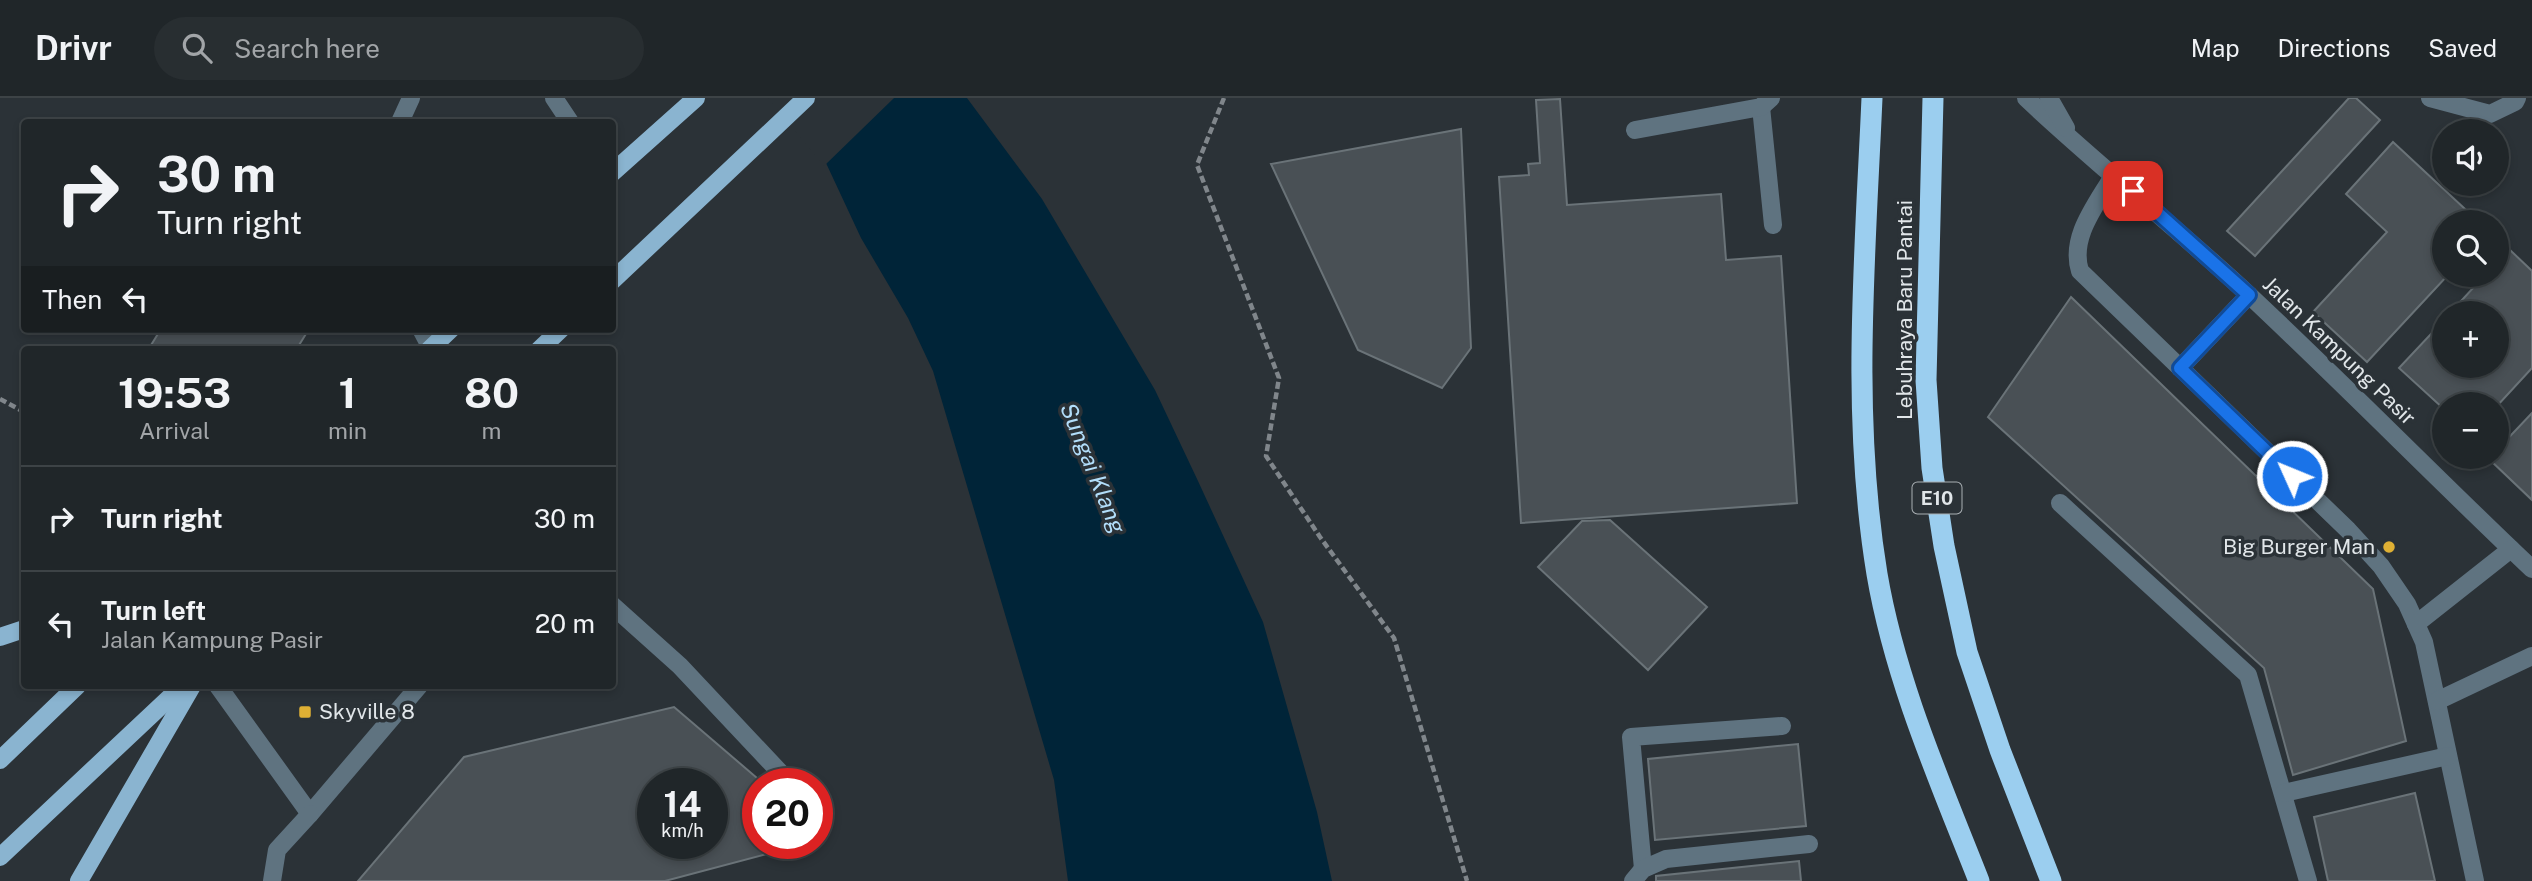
<!DOCTYPE html>
<meta charset="utf-8">
<style>
:root{--surface:#202629;--page:#282e31;--text:#f1f3f6;--muted:#a2a5a8;--line:#3d4346}
body{margin:0;font-family:"Public Sans",sans-serif;background:var(--page);color:var(--text);height:100vh;display:flex;flex-direction:column;font-size:26px;white-space:nowrap}
*{box-sizing:border-box;margin:0}
p{font-size:23px;color:var(--muted)}
.icon{flex:none;width:38px;height:38px;fill:none;stroke:currentColor;stroke-width:2;stroke-linecap:round;stroke-linejoin:round}
.map{position:relative;flex:1;overflow:hidden}
.side{position:absolute;left:21px;top:248px;width:595px;height:343px;display:flex;flex-direction:column;background:var(--surface);border-radius:7px;box-shadow:0 4px 10px #0003,0 0 0 2px var(--line)}
.side>*{flex:none}
.top-card{position:absolute;left:21px;top:21px;width:595px;height:214px;border-radius:7px;box-shadow:0 4px 10px #0003,0 0 0 2px var(--line);background:#202629;color:var(--text);overflow:hidden}
.controls{position:absolute;left:2432px;top:21px;display:grid;gap:14px}
.controls a{display:grid;place-items:center;width:77px;height:77px;border-radius:50%;background:var(--surface);box-shadow:0 4px 10px #0003,0 0 0 2px var(--line);font-size:35px}
.speed{position:absolute;left:637px;top:670px;display:flex;gap:14px;font-size:35px;font-weight:700;text-align:center}
.speed>*{display:grid;place-content:center;width:91px;height:91px;border-radius:50%;background:var(--surface);box-shadow:0 4px 10px #0003,0 0 0 2px var(--line);line-height:1}
.speed small{font-size:18px;font-weight:400}
.speed .limit{border:10px solid #d22;background:#fff;color:#111}
.pin{position:absolute;display:grid;place-items:center;width:60px;height:60px;color:#fff;margin:-30px;border-radius:14px;box-shadow:0 4px 10px #0006}
.me{position:absolute;width:77px;margin:-38px;rotate:314deg;stroke-linejoin:round;filter:drop-shadow(0 0 5px #0008)}
.turn{display:flex;align-items:center;gap:24px;height:147px;padding:0 21px;font-size:32px}
.turn .icon{width:91px;height:91px;stroke-width:2.5}
.turn b{display:block;font-size:49px;line-height:60px}
.then{display:flex;align-items:center;height:66px;padding:0 21px;background:#0003;gap:14px;font-size:26px}
.eta{display:flex;justify-content:space-evenly;align-items:center;height:119px;text-align:center}
.eta b{font-size:42px;font-weight:700;line-height:49px}
ul{padding:0;list-style:none}
li{display:flex;align-items:center;gap:21px;height:105px;padding:0 21px;border-top:2px solid var(--line)}
li div{flex:1}
li b{display:block;font-size:26px}
li em{font-style:normal}
header{display:flex;align-items:center;gap:42px;box-sizing:border-box;height:98px;padding:0 35px;background:var(--surface);border-bottom:2px solid var(--line)}
header strong{font-size:33px}
nav{display:flex;gap:38px;margin-inline-start:auto;font-size:24px}
.search{width:490px;height:63px;background:var(--page);display:flex;align-items:center;gap:18px;box-sizing:border-box;padding:0 24px;border-radius:38px;color:var(--muted);font-size:26px}
.map>svg:first-child{display:block}
.water{fill:#002438}
.pier{fill:#2b3237}
.building{fill:#495055;stroke:#6a7378;stroke-width:2;fill-rule:evenodd}
.lines{fill:none;stroke-linecap:round;stroke-linejoin:round}
.path{stroke:#80868b;stroke-width:4.5;stroke-dasharray:7 3.5;stroke-linecap:butt}
.minor{stroke:#5f7380;stroke-width:18}
.major{stroke:#8ab4d0;stroke-width:18}
.highway{stroke:#9bceef;stroke-width:21}
.route-casing{stroke:#114b97;stroke-width:18}
.route{stroke:#1a73e8;stroke-width:12}
.poi-dot{fill:#dfb034;stroke:#2b3237;stroke-width:2.5}
.labels{text-anchor:middle;stroke-width:7;stroke-linejoin:round;paint-order:stroke}
.shield{fill:#2b3237;stroke:#aab0b4;stroke-width:2}
.shield-label{font-size:19px;font-weight:bold;fill:#e1e6e9}
.street-label{font-size:21px;fill:#e1e6e9;stroke:#2b3237}
.poi-label{font-size:21px;fill:#e1e6e9;stroke:#2b3237;text-anchor:end}
.water-label{font-size:23px;font-style:italic;fill:#b2defa;stroke:#2b3237}
</style>
<header>
<strong>Drivr</strong>
<div class="search"><svg class="icon" aria-label="search" viewBox="0 0 24 24"><circle cx="10" cy="10" r="6"/><path d="M15 15l6 6"/></svg>Search here</div>
<nav><a>Map</a><a>Directions</a><a>Saved</a></nav>
</header>
<div class="map">
<svg width="2532" height="783" viewBox="0 0 2532 783">
<rect width="100%" height="100%" fill="#2b3237"/>
<path class="water" d="M772,0H967L1042,101L1155,292L1198,383L1263,524L1317,714L1332,783H1068L1054,682L933,273L908,220L861,140L826,65Z"/>
<path class="pier" d="M768,0H894L824,68Z"/>
<g class="building">
<path d="M2349,0H2356L2380,22L2255,158L2227,133Z"/>
<path d="M1560,1L1567,107L1721,96L1726,162L1781,158L1797,405L1521,425L1499,79L1529,77L1528,66L1540,65L1536,2Z"/>
<path d="M1461,31L1471,250L1442,290L1358,252L1271,66Z"/>
<path d="M2393,44L2479,124H2445V177H2448L2367,264L2313,214L2387,134L2346,96Z"/>
<path d="M2509,151L2532,173V270L2497,308L2445,306V312L2399,270L2445,221V268H2497V215H2450L2485,177H2497V164Z"/>
<path d="M2071,199L2373,491L2406,643L2293,677L2264,570L1988,319Z"/>
<path d="M161,231H309L296,252H148Z"/>
<path d="M2532,315V402L2489,361L2497,359V352Z"/>
<path d="M1610,422L1707,509L1648,572L1538,469L1582,423Z"/>
<path d="M674,609L764,686H758V746H781L782,752L665,783H358L464,659ZM653,686H712V746H653Z"/>
<path d="M1798,646L1806,728L1655,742L1648,661Z"/>
<path d="M2415,695L2435,783H2328L2314,719Z"/>
<path d="M1799,763L1801,783H1656V778Z"/>
</g>
<g class="lines">
<g class="path">
<path d="M1224,0L1197,67L1279,280L1266,358L1320,439L1394,540L1467,783"/>
<path d="M0,301L24,314"/>
</g>
<g class="minor">
<path d="M554,0L570,24"/>
<path d="M2026,0C2098,68 2176,129 2249,197C2345,287 2437,381 2532,471"/>
<path d="M2049,0L2066,30"/>
<path d="M2430,0L2490,16L2515,4L2517,0"/>
<path d="M1761,9L1773,127"/>
<path d="M400,24L411,0"/>
<path d="M1635,32L1761,9L1771,0"/>
<path d="M2114,76C2098,105 2069,138 2080,173L2348,432L2381,468L2407,506L2424,544L2475,783"/>
<path d="M421,231L431,250"/>
<path d="M2180,270L2249,197"/>
<path d="M2060,405L2248,577L2308,783"/>
<path d="M612,507L680,568L791,686"/>
<path d="M2416,526L2511,451"/>
<path d="M218,588L310,716L419,588"/>
<path d="M2437,603L2532,558"/>
<path d="M2284,695L2448,658"/>
<path d="M1643,771L1631,639L1782,628"/>
<path d="M272,783L277,752L310,716"/>
<path d="M1633,783L1643,771L1666,761L1809,746"/>
</g>
<g class="major">
<path d="M612,75L696,0"/>
<path d="M612,183L806,0"/>
<path d="M429,252L451,231"/>
<path d="M539,252L561,231"/>
<path d="M0,539L24,531"/>
<path d="M0,662L77,588"/>
<path d="M0,759L182,588"/>
<path d="M79,783L192,588"/>
</g>
<g class="highway">
<path d="M1872,0C1865,159 1851,318 1877,476C1895,582 1940,684 1979,783"/>
<path d="M1933,0L1926,282L1932,370L1944,448L1967,554L2000,652L2051,783"/>
</g>
</g>
<g class="lines">
<defs>
<path id="route" d="M2133,93L2249,197L2180,270L2292,378"/>
</defs>
<use href="#route" class="route-casing"/>
<use href="#route" class="route"/>
</g>
<g class="poi-dot">
<circle cx="2389" cy="449" r="7"/>
<rect x="298" y="607" width="14" height="14" rx="3.5"/>
</g>
<g class="labels">
<rect class="shield" x="1912.5" y="384.5" width="49" height="31" rx="5"/>
<g class="shield-label">
<text x="1937" y="407">E10</text>
</g>
<g class="street-label">
<text transform="translate(1905 212) rotate(-90)" y="7">Lebuhraya Baru Pantai</text>
<text transform="translate(2339 253) rotate(44)" y="7">Jalan Kampung Pasir</text>
</g>
<g class="poi-label">
<text x="2375" y="456">Big Burger Man</text>
<text x="319" y="621" text-anchor="start">Skyville 8</text>
</g>
<g class="water-label">
<text transform="translate(1093 370) rotate(68)" y="8">Sungai Klang</text>
</g>
</g>
</svg>
<div class="controls">
<a><svg class="icon" aria-label="sound" viewBox="0 0 24 24"><path d="M4 9h4l5-4v14l-5-4H4zM17 9q2 3 0 6"/></svg></a>
<a><svg class="icon" aria-label="search" viewBox="0 0 24 24"><circle cx="10" cy="10" r="6"/><path d="M15 15l6 6"/></svg></a>
<a>+</a>
<a>−</a>
</div>
<div class="speed"><div>14<small>km/h</small></div><div class="limit">20</div></div>
<div class="pin" style="left:2133px;top:93px;background:#d93025"><svg class="icon" aria-label="arrive" viewBox="0 0 24 24"><path d="M6 21V4h12l-3 4 3 4H6"/></svg></div>
<svg class="me" style="left:2292px;top:378px" viewBox="-20 -20 40 40"><circle r="17" fill="#1a73e8" stroke="#fff" stroke-width="3"/><path d="M0-11L8 9 0 5-8 9z" fill="#fff"/></svg>
<div class="top-card">
<div class="turn"><svg class="icon" aria-label="right" viewBox="0 0 24 24"><path d="M7 20v-9h11M14 6l5 5-5 5"/></svg><div><b>30 m</b>Turn right</div></div>
<div class="then">Then<svg class="icon" aria-label="left" viewBox="0 0 24 24"><path d="M17 20v-9H6M10 6l-5 5 5 5"/></svg></div>
</div>
<section class="side">
<div class="eta">
<div><b>19:53</b><p>Arrival</p></div>
<div><b>1</b><p>min</p></div>
<div><b>80</b><p>m</p></div>
</div>
<ul>
<li><svg class="icon" aria-label="right" viewBox="0 0 24 24"><path d="M7 20v-9h11M14 6l5 5-5 5"/></svg><div><b>Turn right</b></div><em>30 m</em></li>
<li><svg class="icon" aria-label="left" viewBox="0 0 24 24"><path d="M17 20v-9H6M10 6l-5 5 5 5"/></svg><div><b>Turn left</b><p>Jalan Kampung Pasir</p></div><em>20 m</em></li>
</ul>
</section>
</div>
